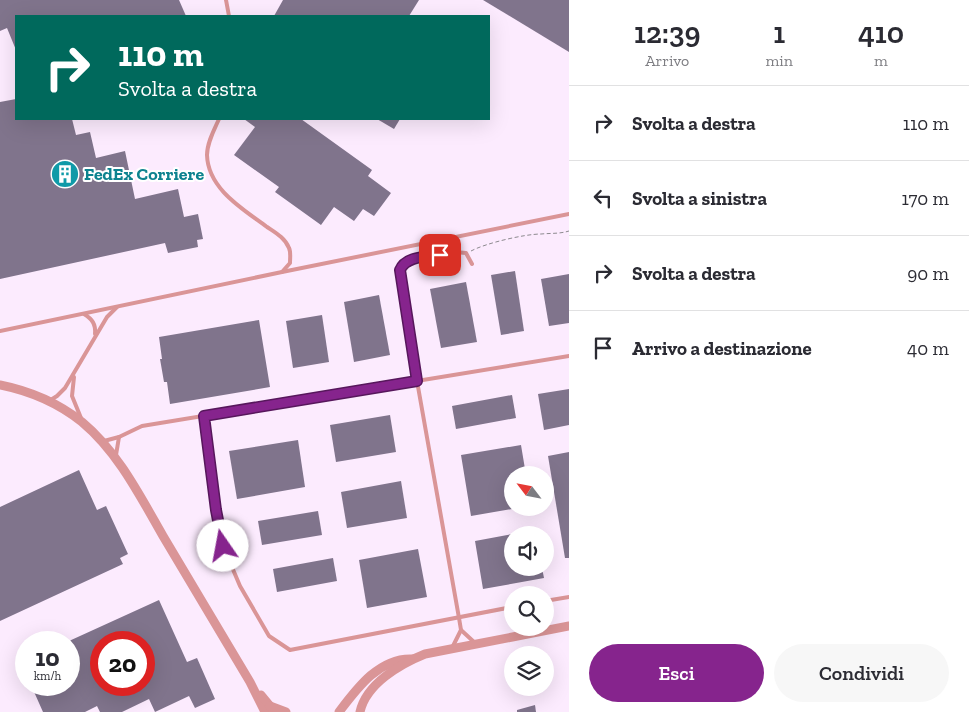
<!DOCTYPE html>
<html lang="it">
<style>
:root{--surface:#fff;--page:#f7f7f7;--text:#2b2b33;--muted:#7c7c81;--line:#e1e1e2;--accent:#86248d}
body{margin:0;font-family:"Zilla Slab",serif;background:var(--page);color:var(--text);height:100vh;display:flex;flex-direction:column;font-size:19px;white-space:nowrap}
*{box-sizing:border-box;margin:0}
p{font-size:16px;color:var(--muted)}
.icon{flex:none;width:28px;height:28px;fill:none;stroke:currentColor;stroke-width:2;stroke-linecap:round;stroke-linejoin:round}
.map{position:relative;flex:1;overflow:hidden}
.drawer{display:flex;flex-direction:column;background:var(--surface);width:400px}
.drawer>*{flex:none}
.guide{position:absolute;left:15px;top:15px;width:475px;height:105px;border-radius:0px;box-shadow:0 5px 20px #0002;background:#00695c;color:#fff;overflow:hidden}
.needle{width:32px;rotate:302deg}
.tools{position:absolute;left:504px;top:466px;display:grid;gap:10px}
.tools a{display:grid;place-items:center;width:50px;height:50px;border-radius:50%;background:var(--surface);box-shadow:0 5px 20px #0002;font-size:25px}
.speed{position:absolute;left:15px;top:631px;display:flex;gap:10px;font-size:25px;font-weight:700;text-align:center}
.speed>*{display:grid;place-content:center;width:65px;height:65px;border-radius:50%;background:var(--surface);box-shadow:0 5px 20px #0002;line-height:1}
.speed small{font-size:12px;font-weight:400}
.speed .limit{border:8px solid #d22;background:#fff;color:#111}
.pin{position:absolute;display:grid;place-items:center;width:42px;height:42px;color:#fff;margin:-21px;border-radius:10px;box-shadow:0 2px 8px #0006}
.me{position:absolute;width:55px;margin:-28px;rotate:348deg;stroke-linejoin:round;filter:drop-shadow(0 0 4px #0008)}
.turn{display:flex;align-items:center;gap:18px;height:105px;padding:0 20px;font-size:22px}
.turn .icon{width:65px;height:65px;stroke-width:2.5}
.turn b{display:block;font-size:35px;line-height:42px}
.eta{display:flex;justify-content:space-evenly;align-items:center;height:85px;text-align:center}
.eta b{font-size:30px;font-weight:600;line-height:35px}
.button{display:flex;gap:10px;margin-top:auto;padding:10px 20px}
.button a{flex:1;height:58px;border-radius:30px;background:var(--accent);color:#fff;font-size:20px;font-weight:600;line-height:58px;text-align:center}
.button a+a{background:var(--page);color:var(--text)}
ul{padding:0;list-style:none}
li{display:flex;align-items:center;gap:15px;height:75px;padding:0 20px;border-top:1px solid var(--line)}
li div{flex:1}
li b{display:block;font-size:19px}
li em{font-style:normal}
main{display:flex;flex:1;min-height:0}
.map>svg:first-child{display:block}
.industrial{fill:#fcebfe;fill-rule:evenodd}
.building{fill:#80748c;fill-rule:evenodd}
.lines{fill:none;stroke-linecap:round;stroke-linejoin:round}
.path{stroke:#8d8a8f;stroke-width:1;stroke-dasharray:4 2.5;stroke-linecap:butt}
.service{stroke:#da9597;stroke-width:4}
.tertiary{stroke:#da9597;stroke-width:9}
.route-casing{stroke:#57175c;stroke-width:12}
.route{stroke:#86248d;stroke-width:9}
.labels{text-anchor:middle;stroke-width:4;stroke-linejoin:round;paint-order:stroke}
.culture-label{font-size:18px;font-weight:bold;fill:#0d838f;stroke:#fff;text-anchor:start}
</style>
<main>
<div class="map">
<svg width="569" height="712" viewBox="0 0 569 712">
<rect width="100%" height="100%" fill="#fbfbfb"/>
<path class="industrial" d="M0,0H569V712H0ZM16,16H489V119H16ZM512,475H545V508H512ZM512,535H545V568H512ZM512,595H545V628H512ZM26,642H69V685H26ZM101,642H144V685H101ZM512,655H545V688H512Z"/>
<g class="building">
<path d="M0,0H179L186,16H16V50L7,28L0,31Z"/>
<path d="M283,0H419L409,16H274Z"/>
<path d="M483,0H569V52Z"/>
<path d="M16,99V119H72L76,135L90,132L96,158L125,151L135,199L178,189L184,217L198,214L203,239L197,240L198,247L168,253L165,243L0,279V102Z"/>
<path d="M244,119H301L372,170L368,176L391,193L374,216L363,209L354,221L334,207L321,225L275,192L279,187L234,155L255,127Z"/>
<path d="M377,119H400L394,129Z"/>
<path d="M515,271L524,331L501,335L491,275Z"/>
<path d="M569,274V323L549,326L541,279Z"/>
<path d="M466,282L477,342L441,348L430,289Z"/>
<path d="M379,295L390,355L354,362L344,302Z"/>
<path d="M322,315L329,362L293,368L286,321Z"/>
<path d="M259,320L270,387L170,404L167,382H164L160,359H162L159,337Z"/>
<path d="M569,389V425L544,430L538,394Z"/>
<path d="M512,395L516,418L456,429L452,406Z"/>
<path d="M390,415L396,452L336,462L330,425Z"/>
<path d="M298,440L305,487L237,499L229,451Z"/>
<path d="M521,445L526,475H512V509L471,516L461,455Z"/>
<path d="M569,452V558H565L548,456Z"/>
<path d="M79,470L97,510L106,506L128,554L120,558L123,564L0,621V507Z"/>
<path d="M401,481L407,518L347,528L341,492Z"/>
<path d="M318,511L322,535L262,545L258,521Z"/>
<path d="M512,534V568H542L544,578L483,589L475,541Z"/>
<path d="M418,549L427,597L367,608L359,560Z"/>
<path d="M333,558L337,581L277,592L273,569Z"/>
<path d="M159,600L187,662L197,658L215,699L195,708L189,696L155,712L149,699L122,712H100L97,706L85,712H43L31,685H69V641ZM101,642H144V685H101Z"/>
<path d="M535,705L536,712H517V710Z"/>
</g>
<g class="lines">
<path class="path" d="M471,251C486,243 525,234 541,234C552,233 559,234 569,231"/>
<g class="service">
<path d="M226,0L229,16"/>
<path d="M282,272L569,214"/>
<path d="M84,314C92,319 96,324 95,334"/>
<path d="M0,331L282,272L290,263C290,258 291,252 289,248C285,238 276,233 267,227C243,209 208,189 207,155C207,143 214,130 219,119"/>
<path d="M74,377L72,396L81,418"/>
<path d="M49,401L57,396L65,388L107,317L117,307"/>
<path d="M204,416L216,509L223,546L240,586L269,636L290,650L512,607"/>
<path d="M104,441L119,437L142,426L569,356"/>
<path d="M116,455L119,437"/>
<path d="M545,601L569,597"/>
<path d="M461,630L474,642"/>
<path d="M453,646L461,630L459,618L417,381L400,270L402,265L409,261L455,252L466,253L472,264"/>
</g>
<g class="tertiary">
<path d="M0,385C30,391 58,403 82,422C118,452 140,496 163,536C192,585 221,633 250,682L265,712"/>
<path d="M261,695L275,712"/>
<path d="M270,706L286,712"/>
<path d="M339,712C357,688 380,657 413,659"/>
<path d="M360,712C366,684 400,664 425,654L569,626"/>
</g>
</g>
<g class="lines">
<defs>
<path id="route" d="M223,546L216,510L204,416L417,381L400,270C406,256 426,257 440,255"/>
</defs>
<use href="#route" class="route-casing"/>
<use href="#route" class="route"/>
</g>
<defs>
<symbol id="building-disc" viewBox="-11 -11 22 22"><circle r="9.5" fill="#0f9aa8" stroke="#fff"/><path d="M-4-6H4V6H1V3H-1V6H-4ZM-2.5-4.3h1.7v1.8h-1.7ZM.8-4.3h1.7v1.8H.8ZM-2.5-1h1.7V.8h-1.7ZM.8-1h1.7V.8H.8Z" fill="#fff"/></symbol>
</defs>
<g fill-rule="evenodd">
<use href="#building-disc" x="49" y="158" width="32" height="32"/>
</g>
<g class="labels">
<g class="culture-label">
<text x="84" y="180">FedEx Corriere</text>
</g>
</g>
</svg>
<div class="tools">
<a><svg class="needle" viewBox="-14 -14 28 28"><path d="M0-13l5 13h-10z" fill="#e53935"/><path d="M0 13l5-13h-10z" fill="#7c7c81"/></svg></a>
<a><svg class="icon" aria-label="sound" viewBox="0 0 24 24"><path d="M4 9h4l5-4v14l-5-4H4zM17 9q2 3 0 6"/></svg></a>
<a><svg class="icon" aria-label="search" viewBox="0 0 24 24"><circle cx="10" cy="10" r="6"/><path d="M15 15l6 6"/></svg></a>
<a><svg class="icon" aria-label="layers" viewBox="0 0 24 24"><path d="M12 4l9 5-9 5-9-5zM3 14l9 5 9-5"/></svg></a>
</div>
<div class="speed"><div>10<small>km/h</small></div><div class="limit">20</div></div>
<div class="pin" style="left:440px;top:255px;background:#d93025"><svg class="icon" aria-label="arrive" viewBox="0 0 24 24"><path d="M6 21V4h12l-3 4 3 4H6"/></svg></div>
<svg class="me" style="left:223px;top:546px" viewBox="-20 -20 40 40"><circle r="19" fill="#fff"/><path d="M0-13L10 11 0 6-10 11z" fill="#86248d"/></svg>
<div class="guide">
<div class="turn"><svg class="icon" aria-label="right" viewBox="0 0 24 24"><path d="M7 20v-9h11M14 6l5 5-5 5"/></svg><div><b>110 m</b>Svolta a destra</div></div>
</div>
</div>
<section class="drawer">
<div class="eta">
<div><b>12:39</b><p>Arrivo</p></div>
<div><b>1</b><p>min</p></div>
<div><b>410</b><p>m</p></div>
</div>
<ul>
<li><svg class="icon" aria-label="right" viewBox="0 0 24 24"><path d="M7 20v-9h11M14 6l5 5-5 5"/></svg><div><b>Svolta a destra</b></div><em>110 m</em></li>
<li><svg class="icon" aria-label="left" viewBox="0 0 24 24"><path d="M17 20v-9H6M10 6l-5 5 5 5"/></svg><div><b>Svolta a sinistra</b></div><em>170 m</em></li>
<li><svg class="icon" aria-label="right" viewBox="0 0 24 24"><path d="M7 20v-9h11M14 6l5 5-5 5"/></svg><div><b>Svolta a destra</b></div><em>90 m</em></li>
<li><svg class="icon" aria-label="arrive" viewBox="0 0 24 24"><path d="M6 21V4h12l-3 4 3 4H6"/></svg><div><b>Arrivo a destinazione</b></div><em>40 m</em></li>
</ul>
<div class="button"><a>Esci</a><a>Condividi</a></div>
</section>
</main>
